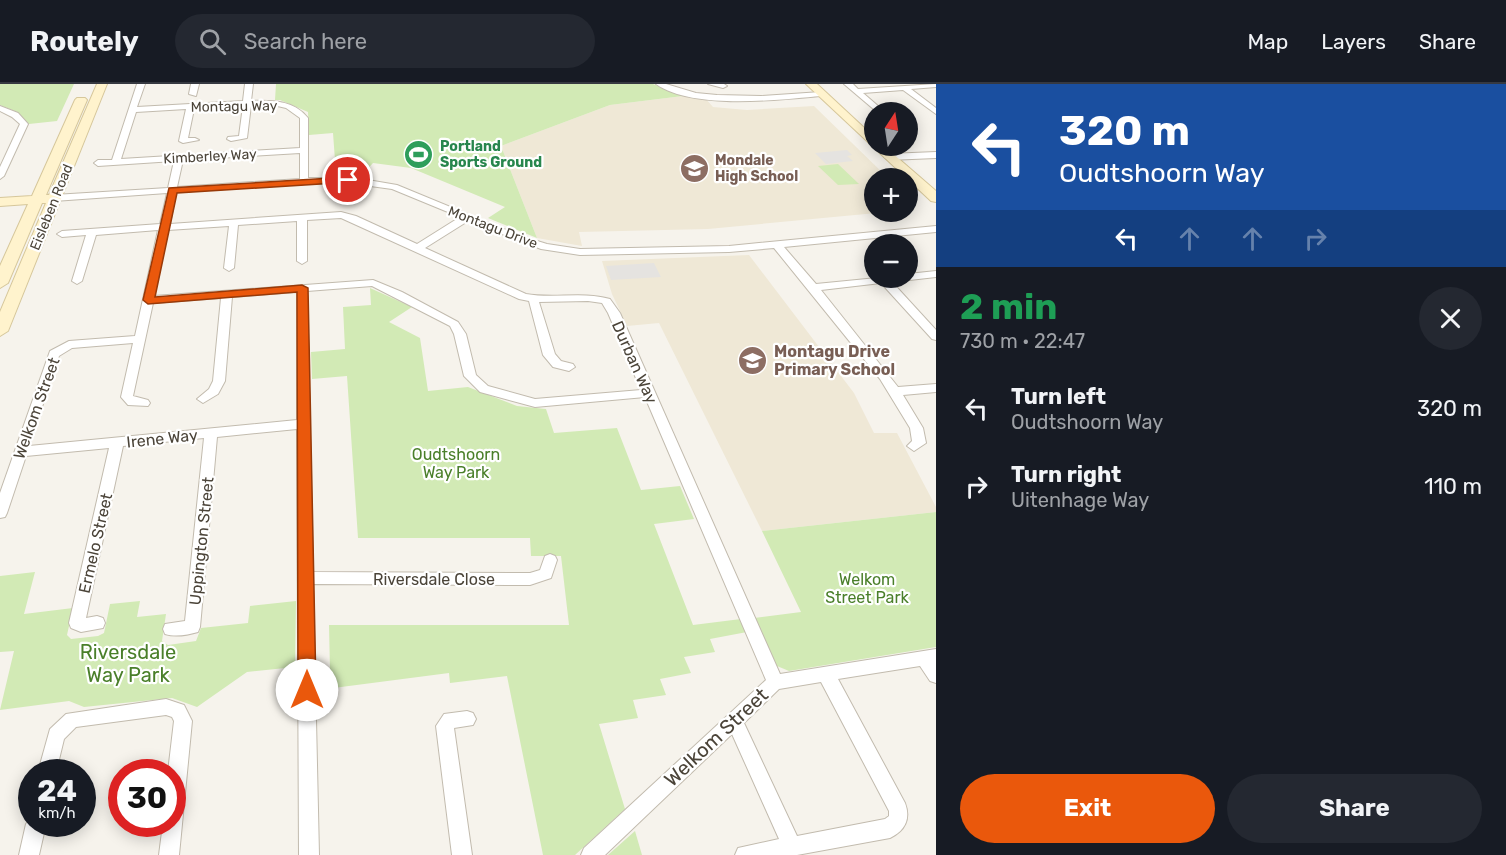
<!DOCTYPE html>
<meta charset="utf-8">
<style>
:root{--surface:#171b24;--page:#242831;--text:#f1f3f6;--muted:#9ea1a6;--line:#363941;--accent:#ea580c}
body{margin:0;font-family:Rubik,sans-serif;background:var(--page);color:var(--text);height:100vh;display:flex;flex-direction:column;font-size:22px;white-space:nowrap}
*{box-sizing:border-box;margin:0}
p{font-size:20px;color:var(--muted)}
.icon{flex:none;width:33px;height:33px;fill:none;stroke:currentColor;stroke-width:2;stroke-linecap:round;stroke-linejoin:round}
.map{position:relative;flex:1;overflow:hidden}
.side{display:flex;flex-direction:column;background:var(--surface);width:570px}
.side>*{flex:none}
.hud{background:#1a4fa0;color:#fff;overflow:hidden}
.needle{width:39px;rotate:12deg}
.controls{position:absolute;left:864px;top:18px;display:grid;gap:12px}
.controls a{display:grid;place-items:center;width:54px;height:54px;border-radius:50%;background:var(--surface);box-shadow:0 3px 15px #0003;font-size:30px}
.speed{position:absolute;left:18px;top:675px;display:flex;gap:12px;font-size:30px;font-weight:700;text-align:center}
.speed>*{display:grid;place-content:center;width:78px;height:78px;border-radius:50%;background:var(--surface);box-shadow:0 3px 15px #0003;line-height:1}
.speed small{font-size:15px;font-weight:400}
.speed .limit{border:9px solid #d22;background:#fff;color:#111}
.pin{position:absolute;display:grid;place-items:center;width:51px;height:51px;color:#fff;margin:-26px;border:3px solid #fff;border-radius:50%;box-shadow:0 2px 6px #0007}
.me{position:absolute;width:66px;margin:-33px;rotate:0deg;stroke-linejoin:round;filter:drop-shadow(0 0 4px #0008)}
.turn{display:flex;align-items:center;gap:21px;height:126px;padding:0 24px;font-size:27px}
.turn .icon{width:78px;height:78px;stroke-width:2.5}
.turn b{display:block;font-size:42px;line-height:51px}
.lanes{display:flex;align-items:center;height:57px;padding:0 24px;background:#0003;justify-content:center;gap:30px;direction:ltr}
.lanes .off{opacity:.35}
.round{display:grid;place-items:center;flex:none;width:63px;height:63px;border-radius:32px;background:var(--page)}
.overview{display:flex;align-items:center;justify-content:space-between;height:102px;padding:0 24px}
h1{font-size:36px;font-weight:700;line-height:45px;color:#1e9e55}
.action{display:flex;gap:12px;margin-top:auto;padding:12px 24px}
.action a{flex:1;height:69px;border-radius:36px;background:var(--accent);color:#fff;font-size:24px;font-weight:700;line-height:69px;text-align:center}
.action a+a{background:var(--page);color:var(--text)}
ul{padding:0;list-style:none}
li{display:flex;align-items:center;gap:18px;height:78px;padding:0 24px}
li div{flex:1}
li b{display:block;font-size:22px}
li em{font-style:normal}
header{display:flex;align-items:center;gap:36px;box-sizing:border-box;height:84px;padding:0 30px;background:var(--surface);border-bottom:2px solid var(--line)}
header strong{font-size:28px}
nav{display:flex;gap:33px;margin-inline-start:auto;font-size:21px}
.search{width:420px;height:54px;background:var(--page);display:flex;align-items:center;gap:15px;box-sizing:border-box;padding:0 21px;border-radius:33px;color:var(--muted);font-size:22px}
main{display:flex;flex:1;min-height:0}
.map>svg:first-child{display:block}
.education{fill:#efe8d6}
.green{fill:#d2eab5}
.parking{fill:#e5e3e0}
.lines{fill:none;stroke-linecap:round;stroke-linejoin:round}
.street-casing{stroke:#c2bbae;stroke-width:2}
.secondary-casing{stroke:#d6c79b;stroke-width:2}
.street{fill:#fff;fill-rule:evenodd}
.secondary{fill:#fff3cd;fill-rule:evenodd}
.route{fill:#ea580c;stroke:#983908;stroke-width:1.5}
.labels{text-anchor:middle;stroke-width:4.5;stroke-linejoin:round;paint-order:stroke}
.far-street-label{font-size:14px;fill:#4b4439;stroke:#fff}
.far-leisure-label{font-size:14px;font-weight:bold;fill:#27864d;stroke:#fff;text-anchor:start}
.far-education-label{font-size:14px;font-weight:bold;fill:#785e54;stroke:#fff;text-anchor:start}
.education-label{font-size:16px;font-weight:bold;fill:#785e54;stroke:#fff;text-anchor:start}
.street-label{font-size:16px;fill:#4b4439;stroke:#fff}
.park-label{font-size:16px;fill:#4a7f2a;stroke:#fff}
.near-park-label{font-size:20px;fill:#4a7f2a;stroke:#fff}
.near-street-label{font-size:20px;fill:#4b4439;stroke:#fff}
</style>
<header>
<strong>Routely</strong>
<div class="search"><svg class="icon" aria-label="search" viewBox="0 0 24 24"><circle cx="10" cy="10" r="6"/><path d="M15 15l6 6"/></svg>Search here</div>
<nav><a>Map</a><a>Layers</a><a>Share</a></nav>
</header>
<main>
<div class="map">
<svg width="936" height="771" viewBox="0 0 936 771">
<rect width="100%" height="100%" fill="#f6f3ec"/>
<g class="education">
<path d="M683,12L705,14L713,23L747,26L814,22L888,94H874V128H887L708,145L579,148L582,162L537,154L501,62L610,21Z"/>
<path d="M749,171L854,309L874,349H897L936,423V428L762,447L659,239L627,242L612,210L602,177Z"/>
</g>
<g class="green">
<path d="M0,0H74L57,37L29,40L17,28L0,21Z"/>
<path d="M276,0H653L683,12L610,21L501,62L537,154L488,134L505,123L411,84L373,79L363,90H336L333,49L309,51L308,28L280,16H275Z"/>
<path d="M838,80L859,100L838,101L818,82Z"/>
<path d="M370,204L412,223L389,238L420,254L428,307L468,303L517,322L546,325L554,349L617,344L641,406L680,402L694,435L654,440L693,541L741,535L747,548L710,555L715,568L684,573L691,589L660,595L666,611L633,616L638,634L599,640L625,725L575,771H543L507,592L450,599L449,589L318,606V589L330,587L329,541H569L561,472H531L530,454H358L347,292L312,295L311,268L345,265L343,223L371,221Z"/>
<path d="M936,428V563L789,587L777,582L754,534L801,528L762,447Z"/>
<path d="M35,488L24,530L73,524L67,551L71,555L98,552L104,549L110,520L140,517L137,533L166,530L162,557L168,561L196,557L201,544L248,539L250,522L296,517L295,583L247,588L197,623L172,614L84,623L69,617L0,626L14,567L0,568V492Z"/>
<path d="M635,747L642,771H608Z"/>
</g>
<g class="parking">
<path d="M847,66L852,71L847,72L853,77L826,80L815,69Z"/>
<path d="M654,179L661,193L611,196L606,182Z"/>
</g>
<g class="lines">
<defs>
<g id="street">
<path d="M137,0H145L137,23L243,17L245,0H253L251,17C272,16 294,16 308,34V94H356L397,101L521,152L547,160L580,165L729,162L936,142V148L784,163L816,200L877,194H908V190L936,187V193L892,198L936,246V256L932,255L881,199L821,206L898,303L936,300V308L903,311L923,344L926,359L914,367L907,362L912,357L910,344L880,295L774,164L729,168L580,171L541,165L468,137L425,164L526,210C554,215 582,207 610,215L620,229L780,590L936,565V599L930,597L920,582L838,595L905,719C911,735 905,747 890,754L797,771H735L738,764L779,755L732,650L605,771H581L584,764L766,596L645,313L535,323L480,308L464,292L454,250L450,242L372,202L307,207L313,488L530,489L540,486L545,472L550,470L555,472L557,476L551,494L530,501L313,500L319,771H299L297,345L217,353L200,543L198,548C188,551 175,553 165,550L163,545L165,540L185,537L204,354L123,362L86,534L97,532L103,534L105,539L103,544L81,548L71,544L69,539L109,364L26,372L7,429L5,433L0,434V409L50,267L69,257L135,252L158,146L96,151L82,197L77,200L72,197L86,151L62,153L57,150L62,147L160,140L167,109L54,117L49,114L54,111L168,104L174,77L98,82L94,79L98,76H112ZM269,20L286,24L300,34V64L121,75L136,28L186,25L179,57L183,59L199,56L195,54H188L194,25L243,22L239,52L228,53L227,55L231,57L247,54L251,21ZM300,69V95L177,103L183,76ZM320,99L356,100L392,105L460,133L417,160L356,132L341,128L170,140L176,108ZM341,134L519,215L529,217L543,271L553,283L569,287L575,283L573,280L561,277L555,270L539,218L588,217L602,219L608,229L641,306L535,315L488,302L476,291L466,250L458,238L402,208L373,196L154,212L168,146L229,142L224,184L229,187L234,184L238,141L297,137V177L302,180L307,177V136ZM297,208V336L29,362L59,272L72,264L133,259L121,313L128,321L148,322L150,319L148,316L133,312L153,219L221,214L213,297L209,305L197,315L203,319L218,310L225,297L232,213ZM821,598L889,727V732L885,735L797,752L744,639L779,605Z"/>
<path d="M191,0H199L196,12L189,10Z"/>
<path d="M656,0H666L696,9L717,11L761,12L821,8L825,10L821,12C778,16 692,26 656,0Z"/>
<path d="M708,0H724L727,2L723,4Z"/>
<path d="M844,0H853L858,5L936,0V3L911,5L936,24V30L903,6L863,9L885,28H877Z"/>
<path d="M0,22L18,29L28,40L4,92L0,95V83L20,40L12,33L0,27Z"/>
<path d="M936,68V74L888,76L884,73L888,70Z"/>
<path d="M166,615L184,621L192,637L179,771H159L163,740H172V688H168L174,637L172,633L166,631L76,643L64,655L56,688H38L50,645L66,630Z"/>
<path d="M467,627L473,629L476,635L473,641L454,644L472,771H452L436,642L444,630Z"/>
<path d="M32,732V740H46L39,771H19L26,740Z"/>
</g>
<g id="secondary">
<path d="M97,0H107L8,247L0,252V228L46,119H42L8,199L0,204V182L28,120L0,122V114L32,112L75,16L77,14H85L87,16L46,111H49Z"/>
<path d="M806,0H817L874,53V62H884L936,107V118L931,117Z"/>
</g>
</defs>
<use href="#street" class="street-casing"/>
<use href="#secondary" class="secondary-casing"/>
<use href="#street" class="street"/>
<use href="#secondary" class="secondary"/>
</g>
<path class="route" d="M348,93L351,94V98L177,109L155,213L302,201L308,204L316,606L313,612L307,614L301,612L298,606L297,208L148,220L143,216L169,104Z"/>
<defs>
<symbol id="stadium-disc" viewBox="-11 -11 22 22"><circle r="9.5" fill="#2e9e5b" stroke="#fff"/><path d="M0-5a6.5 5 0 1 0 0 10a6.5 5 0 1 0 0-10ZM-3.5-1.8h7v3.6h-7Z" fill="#fff"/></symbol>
<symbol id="school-disc" viewBox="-11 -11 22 22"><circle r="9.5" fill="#8d6e63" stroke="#fff"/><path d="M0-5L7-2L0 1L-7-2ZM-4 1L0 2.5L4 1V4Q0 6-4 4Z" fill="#fff"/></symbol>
</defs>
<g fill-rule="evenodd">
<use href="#stadium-disc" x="402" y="54" width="33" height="33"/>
<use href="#school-disc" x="678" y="68" width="33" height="33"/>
<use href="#school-disc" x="736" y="260" width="33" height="33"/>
</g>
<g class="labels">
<g class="far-street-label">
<text transform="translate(234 22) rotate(-1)" y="5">Montagu Way</text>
<text transform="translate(210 72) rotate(-3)" y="5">Kimberley Way</text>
<text transform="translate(51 123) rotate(-68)" y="5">Eisleben Road</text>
<text transform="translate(493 143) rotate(21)" y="5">Montagu Drive</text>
</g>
<g class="far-leisure-label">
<text x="440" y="67">Portland<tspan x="440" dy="16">Sports Ground</tspan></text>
</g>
<g class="far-education-label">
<text x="715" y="81">Mondale<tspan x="715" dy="16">High School</tspan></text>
</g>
<g class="education-label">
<text x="774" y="273">Montagu Drive<tspan x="774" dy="18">Primary School</tspan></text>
</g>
<g class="street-label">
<text transform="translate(635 278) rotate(66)" y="6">Durban Way</text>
<text transform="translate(36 324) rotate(-70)" y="6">Welkom Street</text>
<text transform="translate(162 354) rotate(-6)" y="6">Irene Way</text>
<text transform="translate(201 457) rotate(-84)" y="6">Uppington Street</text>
<text transform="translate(95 459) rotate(-77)" y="6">Ermelo Street</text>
<text x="434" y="501">Riversdale Close</text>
</g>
<g class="park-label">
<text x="456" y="376">Oudtshoorn<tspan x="456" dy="18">Way Park</tspan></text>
<text x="867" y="501">Welkom<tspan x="867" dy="18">Street Park</tspan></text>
</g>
<g class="near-park-label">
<text x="128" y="575">Riversdale<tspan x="128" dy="23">Way Park</tspan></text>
</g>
<g class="near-street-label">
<text transform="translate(716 653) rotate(-43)" y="7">Welkom Street</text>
</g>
</g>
</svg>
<div class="controls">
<a><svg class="needle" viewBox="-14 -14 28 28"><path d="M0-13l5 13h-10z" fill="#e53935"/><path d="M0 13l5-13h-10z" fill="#9ea1a6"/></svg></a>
<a>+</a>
<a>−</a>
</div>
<div class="speed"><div>24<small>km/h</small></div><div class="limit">30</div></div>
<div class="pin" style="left:348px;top:96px;background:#d93025"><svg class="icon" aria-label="arrive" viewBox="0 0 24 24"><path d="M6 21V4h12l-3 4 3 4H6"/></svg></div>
<svg class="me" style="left:307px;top:606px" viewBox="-20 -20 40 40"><circle r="19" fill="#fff"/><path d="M0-13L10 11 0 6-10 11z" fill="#ea580c"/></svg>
</div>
<section class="side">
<div class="hud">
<div class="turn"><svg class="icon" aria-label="left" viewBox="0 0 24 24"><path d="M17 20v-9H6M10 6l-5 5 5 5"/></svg><div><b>320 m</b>Oudtshoorn Way</div></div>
<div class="lanes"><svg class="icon" aria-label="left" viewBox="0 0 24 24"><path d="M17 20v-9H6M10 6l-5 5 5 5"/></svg><svg class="icon off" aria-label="ahead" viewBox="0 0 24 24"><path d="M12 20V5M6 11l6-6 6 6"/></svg><svg class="icon off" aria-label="ahead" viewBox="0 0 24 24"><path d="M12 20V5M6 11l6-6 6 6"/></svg><svg class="icon off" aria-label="right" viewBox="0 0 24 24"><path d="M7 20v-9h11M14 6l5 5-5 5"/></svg></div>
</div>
<div class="overview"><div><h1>2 min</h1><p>730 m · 22:47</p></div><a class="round"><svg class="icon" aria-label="close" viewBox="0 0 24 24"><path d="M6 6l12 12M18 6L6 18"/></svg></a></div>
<ul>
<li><svg class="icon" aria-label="left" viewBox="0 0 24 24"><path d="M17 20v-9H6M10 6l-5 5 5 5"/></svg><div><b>Turn left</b><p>Oudtshoorn Way</p></div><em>320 m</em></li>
<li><svg class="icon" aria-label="right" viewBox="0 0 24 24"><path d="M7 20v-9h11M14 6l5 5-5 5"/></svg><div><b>Turn right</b><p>Uitenhage Way</p></div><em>110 m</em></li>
</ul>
<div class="action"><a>Exit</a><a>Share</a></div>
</section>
</main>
